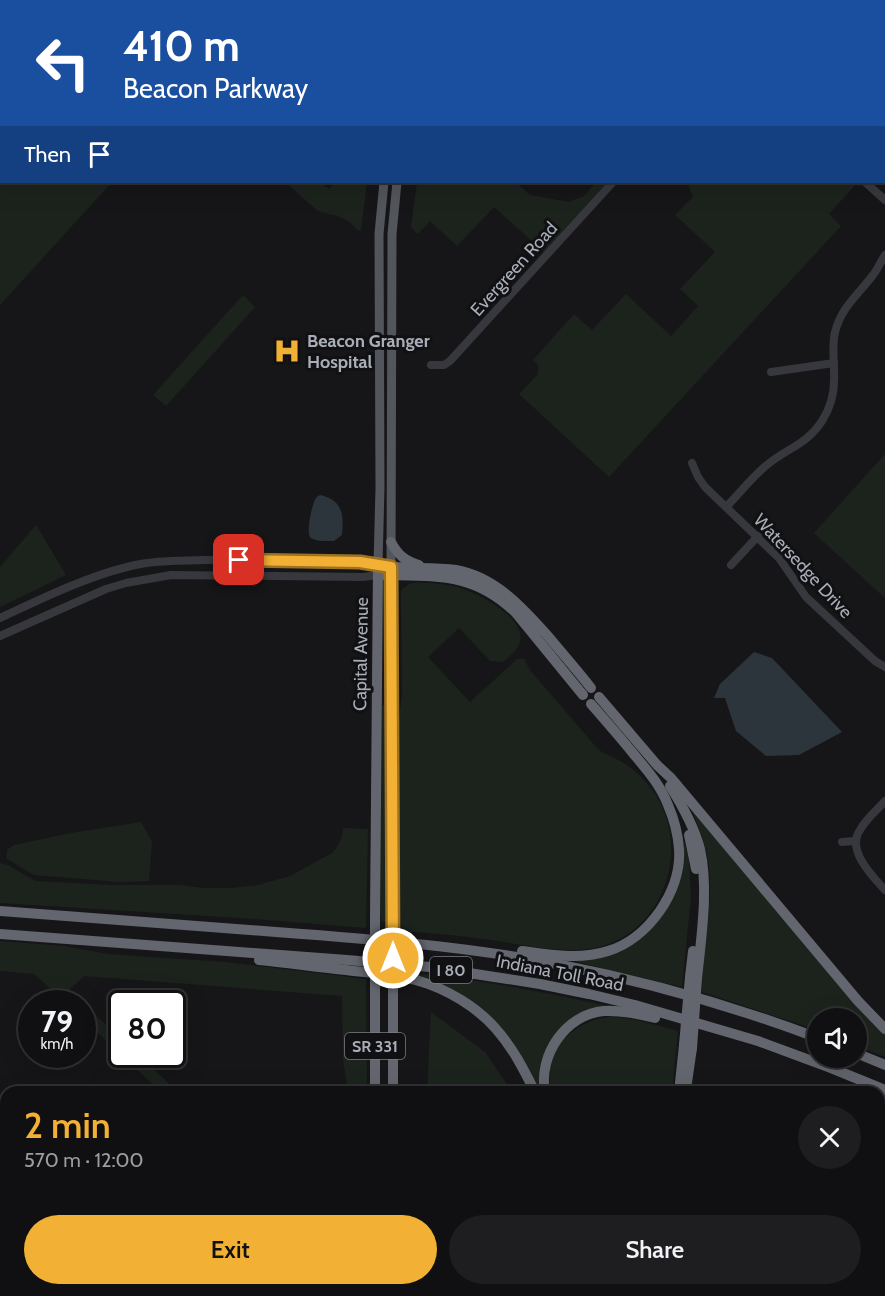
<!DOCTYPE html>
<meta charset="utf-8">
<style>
:root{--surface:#101012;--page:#1e1e20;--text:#f1f3f6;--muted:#9c9d9f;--line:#303032;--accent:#f2b134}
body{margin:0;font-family:Cabin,sans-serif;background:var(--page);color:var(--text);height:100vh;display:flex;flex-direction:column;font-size:22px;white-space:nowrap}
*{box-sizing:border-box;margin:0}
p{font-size:20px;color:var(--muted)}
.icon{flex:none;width:33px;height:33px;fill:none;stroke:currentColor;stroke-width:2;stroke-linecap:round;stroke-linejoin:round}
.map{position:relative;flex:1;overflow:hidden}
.drawer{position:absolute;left:0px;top:1086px;width:885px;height:210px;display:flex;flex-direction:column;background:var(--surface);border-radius:18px 18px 0 0;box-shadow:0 6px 24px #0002,0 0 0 2px var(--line)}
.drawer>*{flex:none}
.top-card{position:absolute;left:0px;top:0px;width:885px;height:183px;box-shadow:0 6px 24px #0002,0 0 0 2px var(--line);background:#1a4fa0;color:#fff;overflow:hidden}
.fabs{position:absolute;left:807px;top:1008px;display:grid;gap:12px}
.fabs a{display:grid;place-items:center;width:60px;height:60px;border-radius:50%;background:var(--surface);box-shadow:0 6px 24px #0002,0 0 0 2px var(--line);font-size:30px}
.speed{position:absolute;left:18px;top:990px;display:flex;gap:12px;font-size:30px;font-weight:700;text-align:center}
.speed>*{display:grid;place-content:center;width:78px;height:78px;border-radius:50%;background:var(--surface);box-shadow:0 6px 24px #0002,0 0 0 2px var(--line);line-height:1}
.speed small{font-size:15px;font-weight:400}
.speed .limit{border:3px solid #111;border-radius:9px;background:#fff;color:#111}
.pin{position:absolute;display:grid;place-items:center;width:51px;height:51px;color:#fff;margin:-26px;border-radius:12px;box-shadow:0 3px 9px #0006}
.me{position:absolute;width:66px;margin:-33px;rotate:0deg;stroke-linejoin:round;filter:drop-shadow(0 0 4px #0008)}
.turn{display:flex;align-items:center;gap:21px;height:126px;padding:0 24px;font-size:27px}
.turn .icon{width:78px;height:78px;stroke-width:2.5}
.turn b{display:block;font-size:42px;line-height:51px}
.then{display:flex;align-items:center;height:57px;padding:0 24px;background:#0003;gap:12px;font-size:22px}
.round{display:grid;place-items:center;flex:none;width:63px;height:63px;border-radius:32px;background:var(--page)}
.overview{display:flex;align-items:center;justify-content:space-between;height:102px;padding:0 24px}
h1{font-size:36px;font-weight:600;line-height:45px;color:var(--accent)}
.cta{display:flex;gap:12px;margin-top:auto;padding:12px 24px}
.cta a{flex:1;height:69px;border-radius:36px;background:var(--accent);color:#111;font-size:24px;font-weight:600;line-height:69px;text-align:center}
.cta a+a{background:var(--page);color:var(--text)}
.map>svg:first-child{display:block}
.green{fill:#1c231d}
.water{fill:#2c353c}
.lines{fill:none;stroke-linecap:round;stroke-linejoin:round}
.minor{stroke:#37383d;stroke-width:8}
.major{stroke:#53555c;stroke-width:9}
.highway{stroke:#63666e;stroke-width:10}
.highway-bridge{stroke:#63666e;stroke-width:10}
.route-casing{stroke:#9d7322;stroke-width:15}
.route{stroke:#f2b134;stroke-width:10}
.labels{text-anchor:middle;stroke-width:6;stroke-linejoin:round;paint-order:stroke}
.shield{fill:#111113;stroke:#7b7e86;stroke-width:1.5}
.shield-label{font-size:16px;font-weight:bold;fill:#a8adb8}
.street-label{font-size:18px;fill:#a8adb8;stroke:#111113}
.poi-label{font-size:18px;font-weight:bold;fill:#a8adb8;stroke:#111113;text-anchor:start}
</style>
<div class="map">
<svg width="885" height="1296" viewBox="0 0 885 1296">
<rect width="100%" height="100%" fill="#161618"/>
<g class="green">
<path d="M0,23H2V182H112L0,305Z"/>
<path d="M285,182H320L329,189L336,182H367L361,230H357L350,222L338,216L318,211Z"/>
<path d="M417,182H515L530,195L569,202L584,196L596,182H607L544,252L494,207L457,246L430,221L418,234L411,227Z"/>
<path d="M687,182H855L857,183L829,214L841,226L609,477L519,394L538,374V365L533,360L574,314L592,330L626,294L671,336L698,306L680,289L715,252L675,215L693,197Z"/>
<path d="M243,295L255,307L166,406L153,395Z"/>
<path d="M885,454V598L814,533Z"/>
<path d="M36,525L66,575L0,607V567Z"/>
<path d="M411,583C425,582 440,583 453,586C472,590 526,616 520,641C518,650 509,657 503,662L490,661L459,628L428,657L470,702L517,659H524L530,670L597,748C604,755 612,756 620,761C635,769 647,782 656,795C693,855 659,941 587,949C552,953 517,943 483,939C456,935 428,933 401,931L399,908V719L402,694L401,594L402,589Z"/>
<path d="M382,705H387L388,832L387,922L381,921L379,907Z"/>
<path d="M692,811L885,1033V1057L857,1046L856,1018H818L817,1030L702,992C702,951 713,909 709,868C707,848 700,829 692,811Z"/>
<path d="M141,822L152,842L149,881L119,882L34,875L7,859V850L14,845L71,833Z"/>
<path d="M343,828L368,829L366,928L255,919L0,903V863L8,865L35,881L111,885H179L203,888H232L258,885L290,876L332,853C338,848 343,836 343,828Z"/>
<path d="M683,838L689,860L691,897L682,987L573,961L604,955L664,909Z"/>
<path d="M0,941L64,946L108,954L225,962L366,979L367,1092H348L343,1059L342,996L84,976L69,990L121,1039L122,1054L138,1055L178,1092H161L83,1019L82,1004L66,1003L34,974L0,971Z"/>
<path d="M399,972C470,978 539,991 608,1006L560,1030L541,1092L489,1017Z"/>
<path d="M431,1012L485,1052L512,1092H427Z"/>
<path d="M609,1017C633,1017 655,1025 678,1031L672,1092H551C550,1084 549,1076 550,1068C555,1038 581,1021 609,1017Z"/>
<path d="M879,1119L885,1122V1216L884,1218L879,1214Z"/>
<path d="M416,1290H641L636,1296H416Z"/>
</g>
<g class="water">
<path d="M320,495C343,500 344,515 342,535L334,541C328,541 315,542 310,537C306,531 312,504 316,498C317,497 318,496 320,495Z"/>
<path d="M754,652L772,658L842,732L799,755L766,756L736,731L725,698H714L720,684Z"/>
</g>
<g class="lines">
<g class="minor">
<path d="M670,0L671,2"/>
<path d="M852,0L853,2"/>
<path d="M489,2L494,0"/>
<path d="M746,2L747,0"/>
<path d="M865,182L885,200"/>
<path d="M431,365H444L450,361L613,182"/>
<path d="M771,372L834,363"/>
<path d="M692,463L698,477L705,487L779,558L806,597L875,661L885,667"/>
<path d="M726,507C740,493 753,476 768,464C788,448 807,444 822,421C831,407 835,389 834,373C834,359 832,345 835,332C842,306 858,295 873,275C878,269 881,261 885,255"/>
<path d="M731,565L758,536"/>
<path d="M0,618C41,599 83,578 127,567C153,560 179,561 205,560C257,559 309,561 360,562L378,565"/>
<path d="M0,636L106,589L126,583L171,575L363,577L379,575"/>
<path d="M885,801C877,810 866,819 860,830C846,850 872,876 885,890"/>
<path d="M842,842L855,841"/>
</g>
<g class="major">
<path d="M0,9H2"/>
<path d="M884,134H885"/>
<path d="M378,565L380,488L379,234L384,182"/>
<path d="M391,567L392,234L397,182"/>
</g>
<g class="highway">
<path d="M391,542C398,555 405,561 419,565"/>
<path d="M391,567L393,916"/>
<path d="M385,575C439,576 475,573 516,613L583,695"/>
<path d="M599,697L657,765L671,778L858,1001L885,1029"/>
<path d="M670,786C682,805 694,826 700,849C709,889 701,938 697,979"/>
<path d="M689,835L696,869"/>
<path d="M0,911C92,918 184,925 276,932C370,939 464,946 556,964C645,981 733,1006 818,1038"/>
<path d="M375,916L378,565C404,570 430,566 456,570C495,577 522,607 547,635C562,653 577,670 591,688"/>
<path d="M0,934L347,960L430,967L540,984L589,994L635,1005L758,1041L831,1068L885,1090"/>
<path d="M522,951C551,955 580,960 608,951C648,939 682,891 679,849C678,834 674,819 668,805C660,784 646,769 632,752C619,736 605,720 591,704"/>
<path d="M259,960C288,963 317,967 346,970C370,973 395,974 419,981C447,989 477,1007 496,1029C513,1048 524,1070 535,1092"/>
<path d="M690,977L693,951"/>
<path d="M856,1053L885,1065"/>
<path d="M686,1089L692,1048"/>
<path d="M375,1092V999"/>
<path d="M393,1092V1001"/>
<path d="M545,1092C538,1055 566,1014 604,1011C622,1010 639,1014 655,1018"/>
<path d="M679,1092L684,1045"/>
<path d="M371,1296L372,1290"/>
<path d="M389,1296L390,1290"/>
</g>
<g class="highway-bridge">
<path d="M375,999V916"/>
<path d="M393,1001V916"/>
<path d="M684,1045L690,977"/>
<path d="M692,1048L697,979"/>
</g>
</g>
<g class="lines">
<defs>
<path id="route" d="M239,560L360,562L391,567L393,958"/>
</defs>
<use href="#route" class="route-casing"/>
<use href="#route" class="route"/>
</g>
<defs>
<symbol id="hospital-bare" viewBox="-9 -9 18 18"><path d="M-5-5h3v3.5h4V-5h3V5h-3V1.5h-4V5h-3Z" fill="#f2b134" stroke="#111113" stroke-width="2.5" paint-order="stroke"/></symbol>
</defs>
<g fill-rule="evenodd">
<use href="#hospital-bare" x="268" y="332" width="38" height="38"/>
</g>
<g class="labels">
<g class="shield">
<rect x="430" y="957" width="42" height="26" rx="4.5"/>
<rect x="345" y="1033" width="60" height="26" rx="4.5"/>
</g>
<g class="shield-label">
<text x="451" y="976">I 80</text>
<text x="375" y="1052">SR 331</text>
</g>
<g class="street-label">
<text transform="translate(514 269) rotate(-48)" y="6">Evergreen Road</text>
<text transform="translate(803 566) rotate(47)" y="6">Watersedge Drive</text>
<text transform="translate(361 654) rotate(-89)" y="6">Capital Avenue</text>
<text transform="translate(560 973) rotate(11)" y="6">Indiana Toll Road</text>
</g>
<g class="poi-label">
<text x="307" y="347">Beacon Granger<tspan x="307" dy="21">Hospital</tspan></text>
</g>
</g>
</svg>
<div class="fabs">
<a><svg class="icon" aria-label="sound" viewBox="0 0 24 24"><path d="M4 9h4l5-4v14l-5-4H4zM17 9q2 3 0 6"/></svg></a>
</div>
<div class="speed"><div>79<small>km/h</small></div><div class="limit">80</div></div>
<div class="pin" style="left:239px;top:560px;background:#d93025"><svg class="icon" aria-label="arrive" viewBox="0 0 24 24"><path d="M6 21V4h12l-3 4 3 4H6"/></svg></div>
<svg class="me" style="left:393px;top:958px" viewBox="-20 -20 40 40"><circle r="17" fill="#f2b134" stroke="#fff" stroke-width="3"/><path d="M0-11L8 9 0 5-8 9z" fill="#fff"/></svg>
<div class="top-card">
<div class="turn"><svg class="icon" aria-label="left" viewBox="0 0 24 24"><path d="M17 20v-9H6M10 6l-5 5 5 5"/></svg><div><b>410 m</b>Beacon Parkway</div></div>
<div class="then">Then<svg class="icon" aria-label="arrive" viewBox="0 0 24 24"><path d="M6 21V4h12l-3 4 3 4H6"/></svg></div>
</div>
<section class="drawer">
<div class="overview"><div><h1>2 min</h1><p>570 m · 12:00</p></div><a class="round"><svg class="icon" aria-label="close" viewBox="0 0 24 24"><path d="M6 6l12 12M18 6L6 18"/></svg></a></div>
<div class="cta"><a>Exit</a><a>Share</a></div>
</section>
</div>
